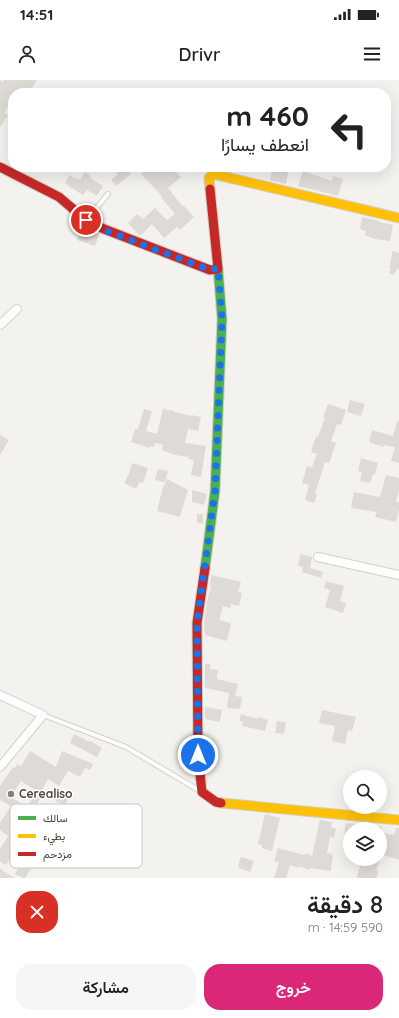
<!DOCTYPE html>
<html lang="ar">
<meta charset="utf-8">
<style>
:root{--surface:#fff;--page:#f6f6f6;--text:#222;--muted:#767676;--accent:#db2777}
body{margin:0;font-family:Quicksand,Vazirmatn,sans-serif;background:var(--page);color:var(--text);direction:rtl;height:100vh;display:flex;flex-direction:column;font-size:15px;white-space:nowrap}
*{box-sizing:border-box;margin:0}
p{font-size:13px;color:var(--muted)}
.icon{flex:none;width:22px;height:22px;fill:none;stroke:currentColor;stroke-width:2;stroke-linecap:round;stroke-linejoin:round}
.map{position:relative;height:798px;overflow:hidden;direction:ltr}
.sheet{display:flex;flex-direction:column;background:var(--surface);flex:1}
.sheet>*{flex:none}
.guide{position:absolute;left:8px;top:8px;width:383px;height:84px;border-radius:16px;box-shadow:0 4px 16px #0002;direction:rtl;background:#fff;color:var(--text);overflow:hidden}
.buttons{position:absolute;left:343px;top:690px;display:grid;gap:8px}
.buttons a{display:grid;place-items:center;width:44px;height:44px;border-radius:50%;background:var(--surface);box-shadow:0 4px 16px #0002;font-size:20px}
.pin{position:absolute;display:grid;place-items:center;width:34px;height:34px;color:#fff;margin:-17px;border:2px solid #fff;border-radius:50%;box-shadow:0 1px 4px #0007}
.me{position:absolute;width:44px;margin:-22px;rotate:0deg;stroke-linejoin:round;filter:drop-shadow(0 0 3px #0008)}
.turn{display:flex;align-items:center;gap:14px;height:84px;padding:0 16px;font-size:18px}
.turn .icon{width:52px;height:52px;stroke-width:2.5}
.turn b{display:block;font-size:28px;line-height:34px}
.round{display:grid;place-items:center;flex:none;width:42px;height:42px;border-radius:16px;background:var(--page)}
.headline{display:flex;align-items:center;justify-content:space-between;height:68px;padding:0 16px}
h1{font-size:24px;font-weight:600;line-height:30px}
.primary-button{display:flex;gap:8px;margin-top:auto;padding:8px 16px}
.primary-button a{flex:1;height:46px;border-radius:16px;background:var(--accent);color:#fff;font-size:16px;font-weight:600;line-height:46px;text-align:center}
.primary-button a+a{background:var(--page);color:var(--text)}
.status{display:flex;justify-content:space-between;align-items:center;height:28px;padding:0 20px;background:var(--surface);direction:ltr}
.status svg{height:11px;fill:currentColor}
header{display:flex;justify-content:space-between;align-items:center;height:52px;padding:0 16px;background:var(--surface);font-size:18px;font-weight:600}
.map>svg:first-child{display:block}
.building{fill:#dedbd6}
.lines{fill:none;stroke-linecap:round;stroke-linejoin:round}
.lane-casing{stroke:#d2d0cb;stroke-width:6}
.street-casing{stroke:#d2d0cb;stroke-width:10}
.fast-casing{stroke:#d3cfc5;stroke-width:11}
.slow-casing{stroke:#d3cfc5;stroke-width:11}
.jam-casing{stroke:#d3cfc5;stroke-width:11}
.lane{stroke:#fdfdfc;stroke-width:4}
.street{stroke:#fdfdfc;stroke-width:8}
.fast{stroke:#4caf50;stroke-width:9}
.slow{stroke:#ffc107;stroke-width:9}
.jam{stroke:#c62828;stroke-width:9}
.route{stroke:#1a73e8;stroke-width:7;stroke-dasharray:0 12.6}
.poi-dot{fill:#868178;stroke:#fff;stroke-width:1.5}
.labels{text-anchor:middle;stroke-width:3;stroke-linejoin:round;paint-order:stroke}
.poi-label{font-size:12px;font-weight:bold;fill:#4b4439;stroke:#fff;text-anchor:start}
.key{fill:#fff;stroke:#c9c7c4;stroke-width:1}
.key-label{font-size:11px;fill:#4b4439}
</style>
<div class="status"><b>14:51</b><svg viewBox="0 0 49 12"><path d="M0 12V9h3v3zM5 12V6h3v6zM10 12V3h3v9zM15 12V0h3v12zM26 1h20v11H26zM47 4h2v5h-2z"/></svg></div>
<header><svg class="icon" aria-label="menu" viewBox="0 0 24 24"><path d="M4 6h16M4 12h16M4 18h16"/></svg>Drivr<svg class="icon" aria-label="person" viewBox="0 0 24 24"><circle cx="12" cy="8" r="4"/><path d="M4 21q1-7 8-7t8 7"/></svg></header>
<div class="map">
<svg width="399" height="798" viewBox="0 0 399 798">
<rect width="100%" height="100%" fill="#f4f2ee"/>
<g class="building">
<path d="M0,0L3,2L4,0H37L29,13L21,8L18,13H13V18L4,33L8,35L0,47Z"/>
<path d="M110,87H125L131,94L116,106L111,100L118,94Z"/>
<path d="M149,87H172L181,97L168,108L183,127L184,126L194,137L180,150L177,147L164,158L152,144L141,155H139L128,143L137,134L143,139L155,128L167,140L175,134L161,117L162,116L141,94Z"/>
<path d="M273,87H291L288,92L286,104L270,100Z"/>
<path d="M303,91L332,101L333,96L343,99L338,116L298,106Z"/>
<path d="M85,92L91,96L90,98L103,106L97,116L87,110L83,115L68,106V105L65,103L70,95L76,99L77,98L80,100Z"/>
<path d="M362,137L380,141L379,142L393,145L390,161L375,159L365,155L366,151L360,149Z"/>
<path d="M82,147L99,155L95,166L77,160Z"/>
<path d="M393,171L399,173V190L397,189L394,195L389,193L391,188H389Z"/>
<path d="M350,320L365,324L361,336L347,332Z"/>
<path d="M328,324L346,330L341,345L337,344L331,361L336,363L329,383L325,382L315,414L317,415L314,423L305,420L309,405L302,403L307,386L312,387L317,374L311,372L316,356L318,357L325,338L323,337Z"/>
<path d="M144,329L152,331L146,351L157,354L163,329L174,331V332L191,336V335L201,337L198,351L188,349L185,363L206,366L201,397L191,395L194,380L189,379V377L175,375L162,370L163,365L155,363L154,367L150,366V368L131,362L135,349H138Z"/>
<path d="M397,341H399V383L391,381L395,367L384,365V367L369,362L372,350L393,356Z"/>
<path d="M0,355L9,360L0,375Z"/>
<path d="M361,378L378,383L375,394H373L370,403L360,401L362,392L358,391Z"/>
<path d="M132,383L148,388L143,403L140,402L136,409L124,403L129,394Z"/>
<path d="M158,389L168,391L165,402L155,400Z"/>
<path d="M386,395L399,398V409L396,422H399V429L396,442L375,437L377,432L351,428L354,412L380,417Z"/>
<path d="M167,399L188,410L180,437L157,431L162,411V410Z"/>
<path d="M192,410L207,414L204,425L192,422Z"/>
<rect x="197" y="434" width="6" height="9"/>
<path d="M300,474L312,477L310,488L323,492L321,498L302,492L303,487L298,486Z"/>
<path d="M211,495L241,502L238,512L242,513L239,526L231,524L230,528L223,526L219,540L231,543L227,561L205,555L204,543L207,522L211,506H210Z"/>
<path d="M326,501L344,506L340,521L346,523L343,533L325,527L330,510L324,508Z"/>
<path d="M205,584H210V589L218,590L217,599L238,604L235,616L242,617L240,629L227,628L229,613L205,608Z"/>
<path d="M205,627L222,630L220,642L205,639Z"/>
<path d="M322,630L356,637L352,651L348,650L345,664L332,661L335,646L319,643Z"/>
<path d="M241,634L257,639L258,637L268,640L265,651L242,646L243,642L239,641Z"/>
<path d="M277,641L286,642L284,654L275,653Z"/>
<path d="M74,654L90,662L91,661L102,668L97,677L70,663Z"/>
<path d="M30,671L56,687L62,671L93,684L90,690L85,688L80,697L68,691L59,706L48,699L40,713L21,701L11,717L27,727L36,712L42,716L31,733L27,731L21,740L25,743L24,745L48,761L39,774L25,764L23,766L19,764L6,785L0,781V769L8,756L0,750V743L11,726L0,720V706L13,687L15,688L17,684L21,686Z"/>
<path d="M58,708L70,716L64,726L51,718Z"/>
<path d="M265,734L280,738L272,771L262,768V765L258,764Z"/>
<path d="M320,740L332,742L331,747L336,749L334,758L330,757L327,773L333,774L331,791L310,788L309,790L299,786V788L290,785L286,798H274L279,782L274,781L278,768L305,775L306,773L312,776Z"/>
<path d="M346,743L376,746L382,747L381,749H350V754L344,753Z"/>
<path d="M396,748H399V780L380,774V752L394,755Z"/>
<path d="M241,777L254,781L250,792L239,788V786H238Z"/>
<path d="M358,779L369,780L370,779H380L376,791H378L377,798H357L360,785L357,784Z"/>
<path d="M23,780L33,786L25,798H23L15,794Z"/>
<path d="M0,789L15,798H0Z"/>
</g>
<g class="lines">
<defs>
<g id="lane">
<path d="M208,87L212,94"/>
<path d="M87,139L108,114"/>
<path d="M43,635L126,667L200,711"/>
</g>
<g id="street">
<path d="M0,245L17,229"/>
<path d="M318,477L399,495"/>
<path d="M0,615L43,635L0,687"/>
</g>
<path id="fast" d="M205,488L215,411L222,239L218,189"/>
<g id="slow">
<path d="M210,109L209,98L213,94L399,138"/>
<path d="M221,723L399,740"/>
</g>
<g id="jam">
<path d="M0,87L59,117L86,140L104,149L210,190L218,189L210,109"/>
<path d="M205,488L197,543L198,675L202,712L216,722L221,723"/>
</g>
</defs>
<use href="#lane" class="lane-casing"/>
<use href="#street" class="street-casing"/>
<use href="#fast" class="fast-casing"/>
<use href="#slow" class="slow-casing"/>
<use href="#jam" class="jam-casing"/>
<use href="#lane" class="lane"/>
<use href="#street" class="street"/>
<use href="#fast" class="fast"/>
<use href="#slow" class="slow"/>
<use href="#jam" class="jam"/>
</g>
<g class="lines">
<path class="route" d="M86,140L104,150L210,190L218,188L222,239L215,411L197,543L198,675"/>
</g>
<circle class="poi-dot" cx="11" cy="714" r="4"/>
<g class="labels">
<g class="poi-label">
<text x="19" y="718">Cerealiso</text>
</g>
</g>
<rect x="10" y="724" width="132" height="64" rx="6" class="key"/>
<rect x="18" y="736" width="18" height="4" fill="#4caf50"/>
<rect x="18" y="754" width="18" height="4" fill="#ffc107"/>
<rect x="18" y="772" width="18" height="4" fill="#c62828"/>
<g class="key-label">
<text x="43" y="742">سالك</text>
<text x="43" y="760">بطيء</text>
<text x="43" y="778">مزدحم</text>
</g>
</svg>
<div class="buttons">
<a><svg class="icon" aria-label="search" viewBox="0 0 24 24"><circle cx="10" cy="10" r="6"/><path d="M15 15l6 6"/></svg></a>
<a><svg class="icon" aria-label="layers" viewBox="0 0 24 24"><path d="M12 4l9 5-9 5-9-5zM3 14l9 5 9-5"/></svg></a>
</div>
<div class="pin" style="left:86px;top:140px;background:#d93025"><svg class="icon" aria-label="arrive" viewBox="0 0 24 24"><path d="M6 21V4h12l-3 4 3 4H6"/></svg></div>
<svg class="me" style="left:198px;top:675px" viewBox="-20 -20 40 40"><circle r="17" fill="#1a73e8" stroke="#fff" stroke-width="3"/><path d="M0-11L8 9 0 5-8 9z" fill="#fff"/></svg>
<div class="guide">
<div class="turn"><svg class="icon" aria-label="left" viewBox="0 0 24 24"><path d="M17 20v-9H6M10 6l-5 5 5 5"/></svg><div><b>460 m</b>انعطف يسارًا</div></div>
</div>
</div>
<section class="sheet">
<div class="headline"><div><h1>8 دقيقة</h1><p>590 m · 14:59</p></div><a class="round" style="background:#d93025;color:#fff"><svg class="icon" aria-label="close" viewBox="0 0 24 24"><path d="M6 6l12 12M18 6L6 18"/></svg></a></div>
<div class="primary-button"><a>خروج</a><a>مشاركة</a></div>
</section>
